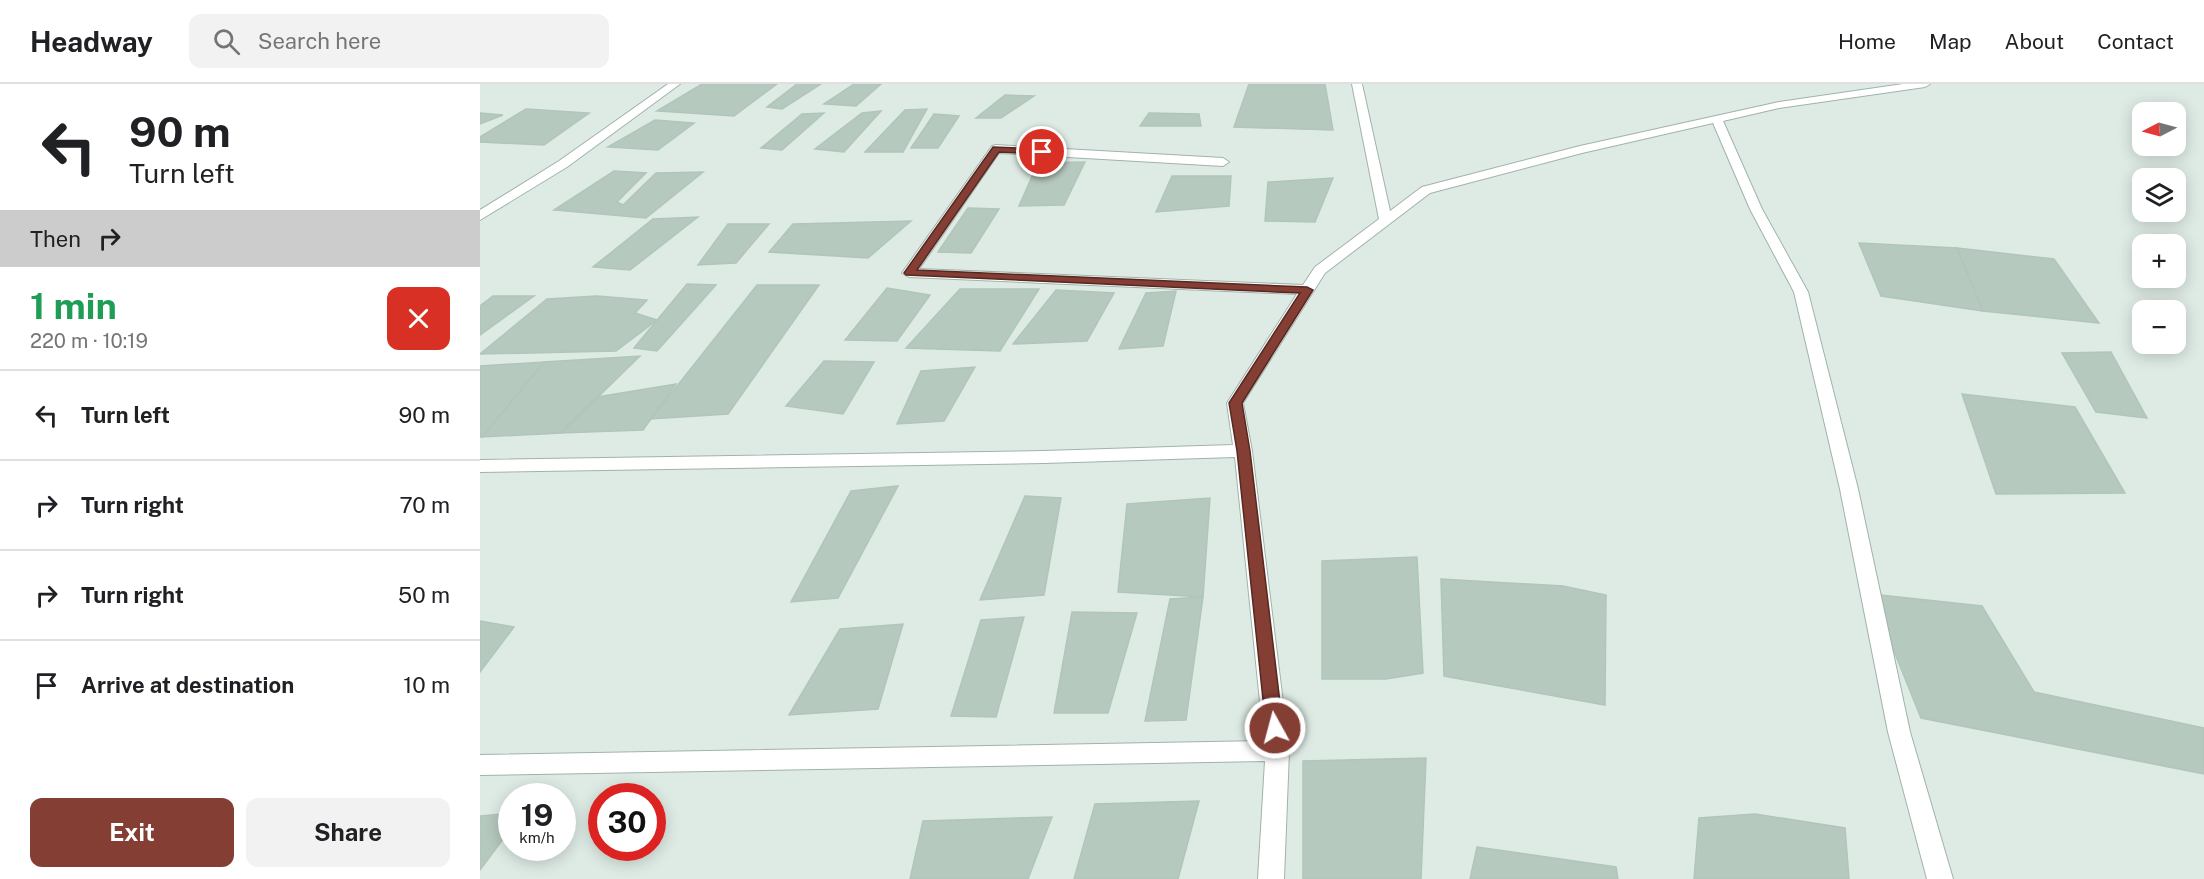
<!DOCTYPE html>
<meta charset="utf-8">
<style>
:root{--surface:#fff;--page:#f2f2f2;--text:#202124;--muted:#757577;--line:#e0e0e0;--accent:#843e34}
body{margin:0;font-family:"Public Sans",sans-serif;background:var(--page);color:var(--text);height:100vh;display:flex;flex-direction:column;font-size:22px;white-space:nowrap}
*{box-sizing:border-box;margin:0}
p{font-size:20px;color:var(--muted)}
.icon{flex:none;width:33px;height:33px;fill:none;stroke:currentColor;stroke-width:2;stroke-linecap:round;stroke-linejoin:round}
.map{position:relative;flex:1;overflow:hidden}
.panel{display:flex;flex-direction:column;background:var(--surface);width:480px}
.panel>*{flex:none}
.top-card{background:#fff;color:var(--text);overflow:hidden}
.needle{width:39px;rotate:264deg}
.tools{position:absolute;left:1652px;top:18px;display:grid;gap:12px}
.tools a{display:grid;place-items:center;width:54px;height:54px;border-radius:12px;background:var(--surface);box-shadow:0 3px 15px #0003;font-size:30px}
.speed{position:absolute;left:18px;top:699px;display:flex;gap:12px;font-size:30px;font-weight:700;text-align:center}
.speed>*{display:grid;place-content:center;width:78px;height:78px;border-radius:50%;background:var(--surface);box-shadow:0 3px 15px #0003;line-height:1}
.speed small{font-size:15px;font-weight:400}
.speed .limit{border:9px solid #d22;background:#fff;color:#111}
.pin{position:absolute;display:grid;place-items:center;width:51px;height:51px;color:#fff;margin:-26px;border:3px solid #fff;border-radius:50%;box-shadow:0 2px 6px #0007}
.me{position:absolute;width:66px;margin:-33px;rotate:353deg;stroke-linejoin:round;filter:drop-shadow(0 0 4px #0008)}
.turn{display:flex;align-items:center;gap:21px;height:126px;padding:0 30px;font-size:27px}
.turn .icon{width:78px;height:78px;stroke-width:2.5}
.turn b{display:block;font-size:42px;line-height:51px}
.then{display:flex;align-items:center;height:57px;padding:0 30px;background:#0003;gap:12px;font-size:22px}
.round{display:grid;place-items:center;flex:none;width:63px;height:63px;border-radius:12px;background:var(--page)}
.overview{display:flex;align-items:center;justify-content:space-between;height:102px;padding:0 30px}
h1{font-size:36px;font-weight:700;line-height:45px;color:#1e9e55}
.primary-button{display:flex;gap:12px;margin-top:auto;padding:12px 30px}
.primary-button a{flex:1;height:69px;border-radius:12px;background:var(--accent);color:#fff;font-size:24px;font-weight:700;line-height:69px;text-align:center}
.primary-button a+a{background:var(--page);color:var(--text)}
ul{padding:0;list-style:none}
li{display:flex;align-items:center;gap:18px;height:90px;padding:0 30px;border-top:2px solid var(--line)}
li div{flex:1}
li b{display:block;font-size:22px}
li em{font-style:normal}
header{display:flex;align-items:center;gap:36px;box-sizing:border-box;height:84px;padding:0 30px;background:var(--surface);border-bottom:2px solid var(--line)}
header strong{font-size:28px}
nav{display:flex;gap:33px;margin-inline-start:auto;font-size:21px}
.search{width:420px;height:54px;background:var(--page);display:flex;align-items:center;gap:15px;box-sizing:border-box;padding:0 21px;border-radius:12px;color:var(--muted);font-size:22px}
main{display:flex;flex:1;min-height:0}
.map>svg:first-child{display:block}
.building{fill:#b6c9bf;stroke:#b0c6ba;stroke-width:1.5}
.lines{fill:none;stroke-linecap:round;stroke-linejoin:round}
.minor-casing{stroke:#a0b3ab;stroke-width:2}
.minor{fill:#fff;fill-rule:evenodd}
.route{fill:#843e34;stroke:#562822;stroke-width:1.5}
</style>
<header>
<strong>Headway</strong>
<div class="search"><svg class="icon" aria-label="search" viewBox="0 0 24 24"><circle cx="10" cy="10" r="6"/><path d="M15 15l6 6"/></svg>Search here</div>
<nav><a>Home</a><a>Map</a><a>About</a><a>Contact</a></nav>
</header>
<main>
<section class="panel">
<div class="top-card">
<div class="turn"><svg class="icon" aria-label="left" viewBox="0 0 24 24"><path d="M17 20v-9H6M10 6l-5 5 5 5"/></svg><div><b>90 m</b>Turn left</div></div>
<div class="then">Then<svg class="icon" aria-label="right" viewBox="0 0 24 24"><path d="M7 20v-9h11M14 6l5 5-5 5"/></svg></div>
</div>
<div class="overview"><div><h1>1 min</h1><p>220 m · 10:19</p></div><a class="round" style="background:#d93025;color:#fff"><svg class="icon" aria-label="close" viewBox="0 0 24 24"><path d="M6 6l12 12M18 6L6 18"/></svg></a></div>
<ul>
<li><svg class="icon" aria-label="left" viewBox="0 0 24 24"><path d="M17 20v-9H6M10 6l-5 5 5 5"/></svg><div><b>Turn left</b></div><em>90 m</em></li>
<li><svg class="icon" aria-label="right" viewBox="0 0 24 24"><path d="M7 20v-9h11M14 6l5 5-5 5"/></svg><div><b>Turn right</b></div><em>70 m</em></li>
<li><svg class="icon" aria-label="right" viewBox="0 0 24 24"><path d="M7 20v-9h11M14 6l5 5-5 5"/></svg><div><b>Turn right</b></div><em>50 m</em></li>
<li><svg class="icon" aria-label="arrive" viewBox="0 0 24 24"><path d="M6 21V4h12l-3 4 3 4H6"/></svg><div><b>Arrive at destination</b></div><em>10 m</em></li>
</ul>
<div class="primary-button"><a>Exit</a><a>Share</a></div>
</section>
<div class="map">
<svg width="1724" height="795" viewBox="0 0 1724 795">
<rect width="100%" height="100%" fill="#deebe4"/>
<g class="building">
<path d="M222,0H297L254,32L177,27Z"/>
<path d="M317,0H341L302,25L287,23Z"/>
<path d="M374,0H401L376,22L344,20Z"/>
<path d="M769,0H845L853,46L754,43Z"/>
<path d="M525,11L554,12L521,34H496Z"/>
<path d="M46,25L109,29L64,61L0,58V53Z"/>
<path d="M447,25L423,68H385L425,26Z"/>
<path d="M401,27L364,68L335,65L382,29Z"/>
<path d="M0,29L23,31L0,40Z"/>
<path d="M344,29L302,66L281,64L322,30Z"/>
<path d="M669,29L719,30L721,42H660Z"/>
<path d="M454,30L479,32L458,64H431Z"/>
<path d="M175,36L214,39L178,66L128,63Z"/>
<path d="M605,78L584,121L539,122L558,79Z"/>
<path d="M134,87L166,89L137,118L143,121L176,89L223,88L166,134L74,126Z"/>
<path d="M692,92H751L749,122L676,128Z"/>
<path d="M853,94L835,138L785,137L788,98Z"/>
<path d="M488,124L519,125L491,169L458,168Z"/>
<path d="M218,133L150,186L113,183L173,135Z"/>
<path d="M431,137L388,174L289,168L313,140Z"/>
<path d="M248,140H289L256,179L218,181Z"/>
<path d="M1379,159L1477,164L1503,227L1401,212Z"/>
<path d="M1477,164L1574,175L1619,239L1503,227Z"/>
<path d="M207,200L236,201L177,267L154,264Z"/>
<path d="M277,201H339L248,330L171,335Z"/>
<path d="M407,204L450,211L417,257L365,256Z"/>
<path d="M480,205H559L520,267L426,264Z"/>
<path d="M576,206L634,209L607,257L533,260Z"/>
<path d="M696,207L683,262L639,265L666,209Z"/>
<path d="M13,212H54L0,251V222Z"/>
<path d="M117,212L167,216L155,229L177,236L136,267L0,270L67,215Z"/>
<path d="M1631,268L1667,334L1616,328L1582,269Z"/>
<path d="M160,272L81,349L2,353L64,278Z"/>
<path d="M344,277L394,278L363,330L306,322Z"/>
<path d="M64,278L2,353H0V282Z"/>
<path d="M495,283L464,337L417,340L441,287Z"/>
<path d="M196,300L163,346L81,349L117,313Z"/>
<path d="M1482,310L1595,323L1645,409L1516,410Z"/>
<path d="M418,402L358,514L311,518L371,407Z"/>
<path d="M545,412L581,414L564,511L500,516Z"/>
<path d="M730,414L723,513L638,508L647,420Z"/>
<path d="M937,473L943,589L906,595H842V477Z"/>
<path d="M961,495L1083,502L1126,511L1125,621L964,592Z"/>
<path d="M1391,510L1502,522L1554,608L1724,644V690L1441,634Z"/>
<path d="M723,513L706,636L665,637L690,515Z"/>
<path d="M592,528L657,529L628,629H574Z"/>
<path d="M544,533L516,633L471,632L501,536Z"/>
<path d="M0,537L34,543L0,588Z"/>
<path d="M423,540L398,625L309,631L360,545Z"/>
<path d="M946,674L941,795H823V677Z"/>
<path d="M719,717L698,795H594L615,720Z"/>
<path d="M32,729V743L0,786V732Z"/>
<path d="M1275,730L1365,744L1369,795H1214L1219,734Z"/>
<path d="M572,733L548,795H430L443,737Z"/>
<path d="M997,763L1136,783L1138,795H990Z"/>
</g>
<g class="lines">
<defs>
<g id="minor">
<path d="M188,0H200L87,83L0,136V126L79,77Z"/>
<path d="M872,0H882L910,127L942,103L1100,62L1299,18L1423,0H1450L1445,3L1299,24L1243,37L1282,125L1328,208L1378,405L1430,648L1473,795H1447L1408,648L1360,405L1314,208L1270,125L1233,39L1102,69L950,109L845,189L763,319L772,367L809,667L804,795H778L785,677L0,691V671L784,657L755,373L564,379L0,388V376L564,367L753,361L747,319L817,210L429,193L422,189L512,62L516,61L743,74L749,78L743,82L519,69L439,185L823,201L835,183L899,135Z"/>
</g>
</defs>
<use href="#minor" class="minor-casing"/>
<use href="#minor" class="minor"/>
</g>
<path class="route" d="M513,63L562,65L566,68L562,70L519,68L437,186L827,203L833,206L762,319L770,367L803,644L801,649L795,651L788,649L786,644L757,367L749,319L820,209L426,191L424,189Z"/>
</svg>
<div class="tools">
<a><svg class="needle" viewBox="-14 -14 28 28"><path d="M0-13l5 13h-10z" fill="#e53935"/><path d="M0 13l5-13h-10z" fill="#757577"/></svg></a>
<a><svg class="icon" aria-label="layers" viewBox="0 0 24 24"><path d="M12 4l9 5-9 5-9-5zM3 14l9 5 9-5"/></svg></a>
<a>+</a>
<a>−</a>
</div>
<div class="speed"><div>19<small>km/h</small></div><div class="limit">30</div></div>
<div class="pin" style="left:562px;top:68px;background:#d93025"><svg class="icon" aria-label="arrive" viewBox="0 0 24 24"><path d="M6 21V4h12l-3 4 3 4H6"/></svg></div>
<svg class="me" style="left:795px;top:644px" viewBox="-20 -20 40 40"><circle r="17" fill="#843e34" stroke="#fff" stroke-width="3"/><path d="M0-11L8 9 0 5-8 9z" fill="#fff"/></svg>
</div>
</main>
